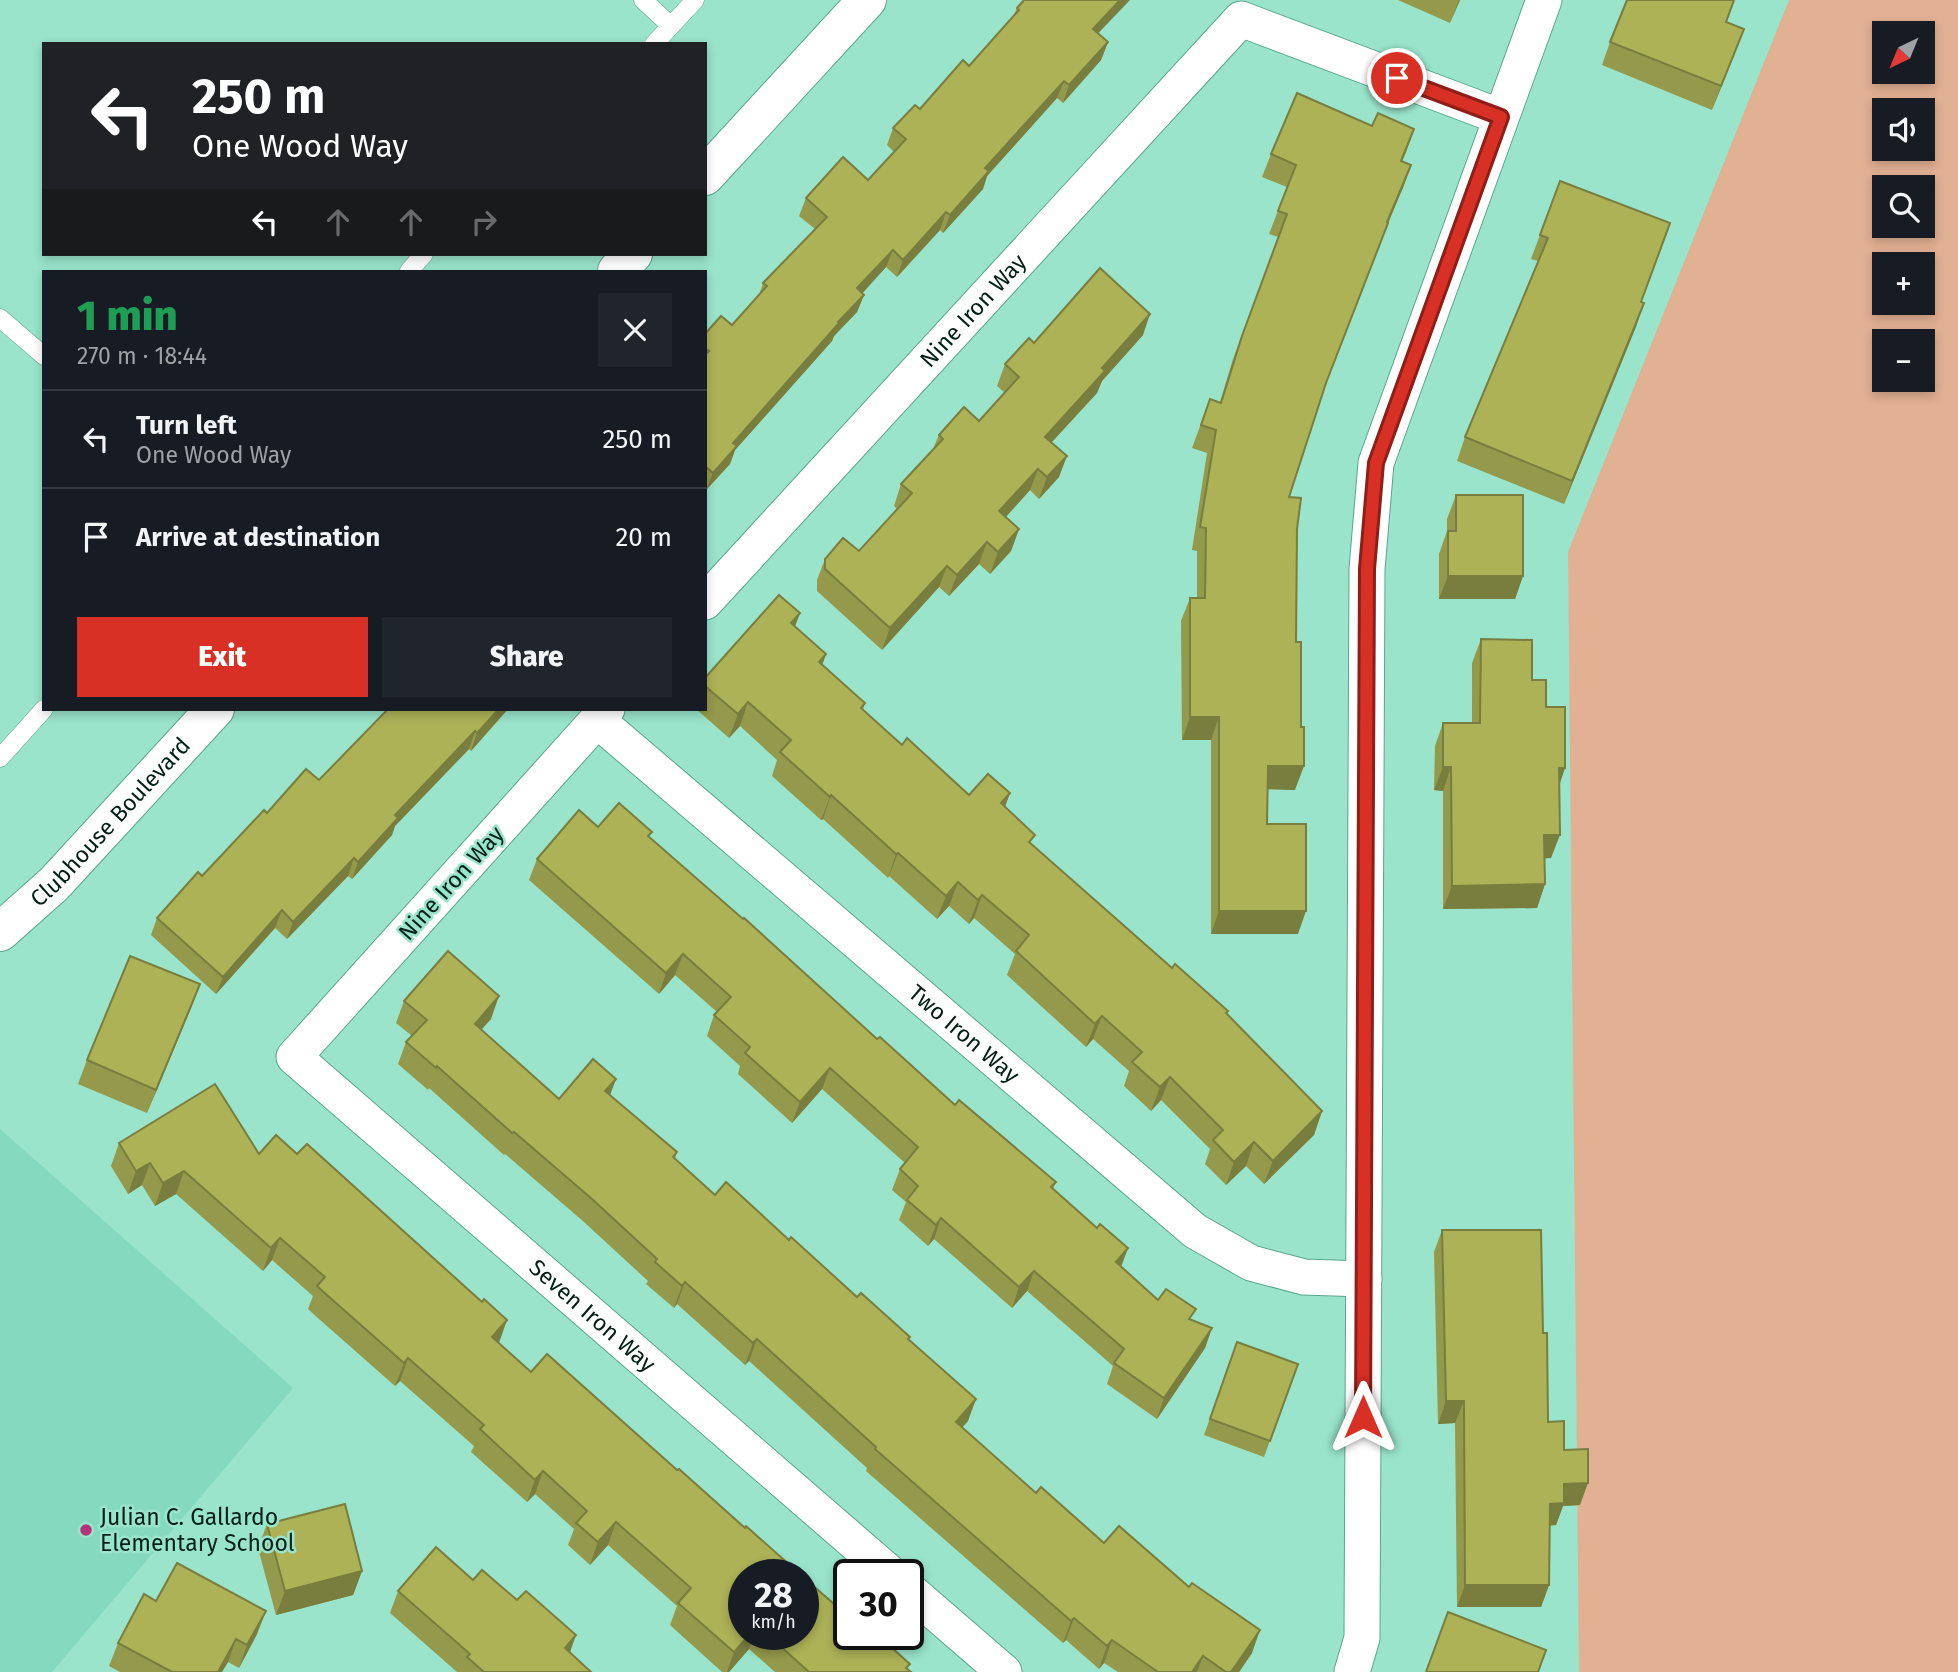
<!DOCTYPE html>
<meta charset="utf-8">
<style>
:root{--surface:#171b24;--page:#20242c;--text:#f1f3f6;--muted:#9ea1a6;--line:#363941;--accent:#d93025}
body{margin:0;font-family:"Fira Sans",sans-serif;background:var(--page);color:var(--text);height:100vh;display:flex;flex-direction:column;font-size:26px;white-space:nowrap}
*{box-sizing:border-box;margin:0}
p{font-size:23px;color:var(--muted)}
.icon{flex:none;width:38px;height:38px;fill:none;stroke:currentColor;stroke-width:2;stroke-linecap:round;stroke-linejoin:round}
.map{position:relative;flex:1;overflow:hidden}
.panel{position:absolute;left:42px;top:270px;width:665px;height:441px;display:flex;flex-direction:column;background:var(--surface);border-radius:0px;box-shadow:0 4px 10px #0003}
.panel>*{flex:none}
.guide{position:absolute;left:42px;top:42px;width:665px;height:214px;border-radius:0px;box-shadow:0 4px 10px #0003;background:#202124;color:#fff;overflow:hidden}
.needle{width:46px;rotate:223deg}
.fabs{position:absolute;left:1872px;top:21px;display:grid;gap:14px}
.fabs a{display:grid;place-items:center;width:63px;height:63px;border-radius:0px;background:var(--surface);box-shadow:0 4px 10px #0003;font-size:35px}
.speed{position:absolute;left:728px;top:1559px;display:flex;gap:14px;font-size:35px;font-weight:700;text-align:center}
.speed>*{display:grid;place-content:center;width:91px;height:91px;border-radius:50%;background:var(--surface);box-shadow:0 4px 10px #0003;line-height:1}
.speed small{font-size:18px;font-weight:400}
.speed .limit{border:4px solid #111;border-radius:10px;background:#fff;color:#111}
.pin{position:absolute;display:grid;place-items:center;width:60px;height:60px;color:#fff;margin:-30px;border:4px solid #fff;border-radius:50%;box-shadow:0 2px 7px #0007}
.me{position:absolute;width:77px;margin:-38px;rotate:0deg;stroke-linejoin:round;filter:drop-shadow(0 0 5px #0008)}
.turn{display:flex;align-items:center;gap:24px;height:147px;padding:0 35px;font-size:32px}
.turn .icon{width:91px;height:91px;stroke-width:2.5}
.turn b{display:block;font-size:49px;line-height:60px}
.lanes{display:flex;align-items:center;height:66px;padding:0 35px;background:#0003;justify-content:center;gap:35px;direction:ltr}
.lanes .off{opacity:.35}
.round{display:grid;place-items:center;flex:none;width:74px;height:74px;border-radius:0px;background:var(--page)}
.summary{display:flex;align-items:center;justify-content:space-between;height:119px;padding:0 35px}
h1{font-size:42px;font-weight:800;line-height:52px;color:#1e9e55}
.button{display:flex;gap:14px;margin-top:auto;padding:14px 35px}
.button a{flex:1;height:80px;border-radius:0px;background:var(--accent);color:#fff;font-size:28px;font-weight:800;line-height:80px;text-align:center}
.button a+a{background:var(--page);color:var(--text)}
ul{padding:0;list-style:none}
li{display:flex;align-items:center;gap:21px;height:98px;padding:0 35px;border-top:2px solid var(--line)}
li div{flex:1}
li b{display:block;font-size:26px}
li em{font-style:normal}
.map>svg:first-child{display:block}
.built{fill:#84d9be}
.grass{fill:#e2b093;fill-rule:evenodd}
.lines{fill:none;stroke-linecap:round;stroke-linejoin:round}
.service-casing{stroke:#5ba58e;stroke-width:19}
.minor-casing{stroke:#5ba58e;stroke-width:37}
.tertiary-casing{stroke:#5ba58e;stroke-width:40}
.service{stroke:#fff;stroke-width:18}
.minor{stroke:#fff;stroke-width:35}
.tertiary{stroke:#fff;stroke-width:38}
.wall{fill:#95994b}
.shaded-wall{fill:#797d3d}
.building{fill:#adb257;stroke:#797d3d;stroke-width:2}
.route-casing{stroke:#8d1f18;stroke-width:18}
.route{stroke:#d93025;stroke-width:12}
.poi-dot{fill:#b5327a;stroke:#99e4cb;stroke-width:2.5}
.labels{text-anchor:middle;stroke-width:5;stroke-linejoin:round;paint-order:stroke}
.street-label{font-size:23px;fill:#001f16;stroke:#99e4cb}
.poi-label{font-size:23px;fill:#001f16;stroke:#99e4cb;text-anchor:start}
</style>
<div class="map">
<svg width="1958" height="1672" viewBox="0 0 1958 1672">
<rect width="100%" height="100%" fill="#99e4cb"/>
<path class="built" d="M0,1129L293,1388L52,1672H0Z"/>
<path class="grass" d="M1789,0H1958V1672H1579L1568,552ZM1885,33H1923V72H1885ZM1885,110H1923V149H1885ZM1885,187H1923V226H1885ZM1885,264H1923V303H1885ZM1885,341H1923V380H1885Z"/>
<g class="lines">
<defs>
<g id="service">
<path d="M643,0L671,26"/>
<path d="M654,44L695,0"/>
<path d="M409,271L424,254"/>
<path d="M0,318L44,356"/>
<path d="M0,758L44,709"/>
</g>
<g id="minor">
<path id="s1" d="M705,602L1241,19L1501,117"/>
<path id="s2" d="M607,709L294,1057L892,1575"/>
<path id="s3" d="M597,720L1195,1231L1251,1263L1304,1277L1364,1279"/>
<path d="M908,1589L1004,1672"/>
<path d="M1352,1672L1362,1638L1367,569L1376,463L1544,0"/>
</g>
<g id="tertiary">
<path d="M705,176L867,0"/>
<path d="M617,271L633,254"/>
<path id="s4" d="M0,932L54,884L215,709"/>
</g>
</defs>
<use href="#service" class="service-casing"/>
<use href="#minor" class="minor-casing"/>
<use href="#tertiary" class="tertiary-casing"/>
<use href="#service" class="service"/>
<use href="#minor" class="minor"/>
<use href="#tertiary" class="tertiary"/>
</g>
<g class="wall">
<path d="M1398,0H1460L1450,23Z"/>
<path d="M1017,8L1098,34L1108,42L1101,60L1063,103L1057,98L987,176L983,189L943,233L940,230L897,277L886,267L862,293L864,295L857,312L834,336L832,341L735,450L730,464L706,490L705,489V334L732,325L759,295L763,283L815,229L799,216L806,198L868,180L894,152L887,145L893,128L920,109L969,66L1014,15Z"/>
<path d="M1726,22L1735,53L1712,110L1602,65L1610,42Z"/>
<path d="M1406,152L1402,161L1411,165L1323,392L1289,497L1297,529L1295,790L1267,789V824L1298,934H1211V740H1182L1181,621L1190,598H1197V551L1192,550L1207,453L1192,448L1210,399L1220,402L1233,359L1278,237L1269,234L1287,187L1262,177L1271,154Z"/>
<path d="M1560,181L1641,302L1644,303L1564,504L1457,461L1465,437L1538,261L1531,259Z"/>
<path d="M1143,335L1102,381L1097,393L1052,442L1059,477L1039,499L1030,490L1006,517L1019,529L1011,551L990,574L979,564L949,596L939,587L882,650L817,591V580L825,559L859,551L897,509L894,506L901,484L933,449L939,435L979,421L1004,392L997,386L1005,364L1034,343Z"/>
<path d="M1456,495L1523,576L1515,599H1439V554L1447,531V519Z"/>
<path d="M800,613L795,626L826,654L822,665L865,703L863,710L902,745L969,795L1010,793L1005,807L1032,845L1172,968L1228,1011L1227,1014L1322,1111L1314,1135L1264,1184L1246,1166L1226,1185L1205,1164L1210,1149L1161,1100L1151,1111L1124,1086L1129,1071L1093,1039L1086,1047L1007,975L1015,954L974,918L969,924L949,906L937,919L889,876L888,878L823,819L821,820L772,776L777,760L740,726L729,738L696,709H705V678Z"/>
<path d="M1481,639L1532,680L1546,707L1565,768L1559,784L1551,858H1545V884L1537,908L1443,909V791L1434,790L1435,746L1443,723H1472V663Z"/>
<path d="M508,709L471,751L469,749L395,826L392,835L352,879L348,876L287,939L275,928L216,994L151,935L157,918L267,813Z"/>
<path d="M598,827L650,838L877,1039L955,1105L1056,1182L1053,1189L1097,1228L1128,1248L1121,1267L1158,1300L1192,1320L1212,1328L1205,1348L1157,1419L1107,1384L1113,1366L1027,1291L1012,1308L934,1239L928,1246L899,1220L906,1202L892,1190L900,1169L905,1163L822,1089L792,1123L738,1074L740,1066L707,1036L714,1015L717,1012L675,975L659,994L529,880L537,859Z"/>
<path d="M200,984L191,1008L147,1113L78,1084L87,1060Z"/>
<path d="M404,1001L491,1019L481,1029L559,1099L610,1095L677,1152L675,1159L715,1195L789,1240L909,1340L968,1421L962,1427L1036,1493L1252,1653L1239,1672H1118L1104,1663L1099,1669L1066,1640L1063,1643L866,1471L867,1468L749,1361L745,1365L677,1304L674,1308L646,1284L648,1281L584,1222L505,1154L504,1155L429,1088L428,1090L398,1064L406,1042L412,1036L396,1023Z"/>
<path d="M119,1143L259,1154L498,1343L744,1634H803L908,1669L911,1672H775L749,1649L729,1672H722L670,1625L677,1606L608,1545L590,1565L568,1545L574,1529L535,1494L527,1502L471,1452L474,1446L400,1381L395,1386L319,1319L308,1309L313,1296L272,1260L263,1271L176,1194L155,1206L142,1185L128,1194L111,1166Z"/>
<path d="M1442,1230L1543,1333L1548,1422L1564,1450L1580,1505L1563,1506L1556,1525L1549,1526V1585L1541,1607H1457L1455,1423L1438,1424L1434,1252Z"/>
<path d="M1237,1342L1298,1364L1264,1457L1204,1435Z"/>
<path d="M267,1524L362,1571L353,1595L276,1615L258,1548Z"/>
<path d="M473,1580L570,1653L591,1672H457L390,1613L398,1591Z"/>
<path d="M156,1601L257,1634L239,1668L228,1662L222,1672H120L109,1666L118,1643Z"/>
</g>
<g class="shaded-wall">
<path d="M1120,0H1130L1086,46L1093,29Z"/>
<path d="M1459,0H1460L1450,23Z"/>
<path d="M1744,29L1735,53L1712,110L1721,86Z"/>
<path d="M1108,42L1101,60L1063,103L1069,85Z"/>
<path d="M1064,81L1057,98L987,176L983,189L943,233L950,215L985,168Z"/>
<path d="M1414,129L1406,152L1392,184L1401,161Z"/>
<path d="M1411,165L1403,188L1378,245L1387,222Z"/>
<path d="M946,212L940,230L897,277L903,260Z"/>
<path d="M893,250L886,267L851,306L857,288Z"/>
<path d="M864,295L857,312L834,336L832,341L735,450L730,464L706,490L713,473L733,443L838,322Z"/>
<path d="M1644,303L1636,327L1564,504L1572,481Z"/>
<path d="M1150,314L1143,335L1102,381L1097,393L1037,458L1045,437L1102,368Z"/>
<path d="M1067,456L1059,477L1039,499L1047,477Z"/>
<path d="M1038,469L1030,490L991,533L999,511Z"/>
<path d="M1019,529L1011,551L990,574L998,552Z"/>
<path d="M987,542L979,564L949,596L957,575Z"/>
<path d="M947,566L939,587L882,650L890,628Z"/>
<path d="M1448,576H1523L1515,599H1439Z"/>
<path d="M800,613L791,637V623Z"/>
<path d="M826,654L818,677L819,662Z"/>
<path d="M748,702L740,726L729,738L738,714Z"/>
<path d="M499,709H508L471,751L477,733Z"/>
<path d="M1190,717H1219L1211,740H1182Z"/>
<path d="M475,731L469,749L395,826L392,835L352,879L358,862L395,815Z"/>
<path d="M1268,766H1304L1295,790L1259,789Z"/>
<path d="M1443,767H1451L1443,791L1434,790Z"/>
<path d="M1559,768H1565L1557,792Z"/>
<path d="M1010,793L1001,817V803Z"/>
<path d="M831,795L823,819L821,820L830,797Z"/>
<path d="M1544,835H1560L1551,858L1536,859Z"/>
<path d="M898,853L889,876L888,878L896,854Z"/>
<path d="M354,858L348,876L287,939L293,922Z"/>
<path d="M958,882L949,906L937,919L946,896Z"/>
<path d="M1545,884L1537,908L1443,909L1452,886Z"/>
<path d="M982,895L974,918L969,924L978,900Z"/>
<path d="M282,910L275,928L216,994L223,977Z"/>
<path d="M1219,911H1306L1298,934H1211Z"/>
<path d="M683,954L675,975L659,994L666,973Z"/>
<path d="M200,984L191,1008L147,1113L156,1090Z"/>
<path d="M499,996L491,1019L467,1046L475,1024Z"/>
<path d="M1102,1016L1093,1039L1086,1047L1095,1024Z"/>
<path d="M830,1068L822,1089L792,1123L800,1102Z"/>
<path d="M1170,1077L1161,1100L1151,1111L1160,1087Z"/>
<path d="M616,1079L608,1101L605,1091Z"/>
<path d="M1322,1111L1314,1135L1264,1184L1273,1161Z"/>
<path d="M1254,1142L1246,1166L1226,1185L1234,1162Z"/>
<path d="M150,1163L142,1185L128,1194L136,1171Z"/>
<path d="M184,1171L176,1194L155,1206L163,1183Z"/>
<path d="M941,1218L934,1239L928,1246L936,1225Z"/>
<path d="M280,1238L272,1260L263,1271L271,1248Z"/>
<path d="M1128,1248L1120,1269L1116,1262Z"/>
<path d="M1034,1271L1027,1291L1012,1308L1019,1287Z"/>
<path d="M685,1282L677,1304L674,1308L682,1286Z"/>
<path d="M507,1320L499,1343L492,1337Z"/>
<path d="M1212,1328L1205,1348L1157,1419L1164,1398Z"/>
<path d="M757,1339L749,1361L745,1365L753,1343Z"/>
<path d="M408,1358L400,1381L395,1386L404,1363Z"/>
<path d="M976,1399L968,1421L948,1444L956,1422Z"/>
<path d="M1446,1401H1464L1455,1423L1438,1424Z"/>
<path d="M543,1471L535,1494L527,1502L535,1480Z"/>
<path d="M1588,1483L1580,1505L1563,1506L1556,1525L1541,1526L1550,1504L1564,1484Z"/>
<path d="M616,1522L608,1545L590,1565L598,1542Z"/>
<path d="M362,1571L353,1595L276,1615L285,1591Z"/>
<path d="M1465,1585H1549L1541,1607H1457Z"/>
<path d="M266,1611L257,1634L239,1668L247,1645Z"/>
<path d="M1074,1618L1066,1640L1063,1643L1071,1621Z"/>
<path d="M1260,1630L1252,1653L1239,1672H1231Z"/>
<path d="M750,1634H754L749,1649L729,1672H727L734,1652Z"/>
<path d="M576,1635L568,1658L565,1648Z"/>
<path d="M236,1639L228,1662L222,1672H218Z"/>
<path d="M1112,1640L1104,1663L1099,1669L1107,1646Z"/>
<path d="M1203,1656L1197,1672H1192Z"/>
</g>
<g class="building">
<path d="M1024,0H1120L1093,29L1108,42L1069,85L1064,81L985,168L989,171L950,215L946,212L903,260L893,250L857,288L864,295L838,322L839,323L733,443L737,446L713,473L705,466V355L709,351L705,348V334L721,316L732,325L767,286L763,283L827,217L806,198L843,157L868,180L906,139L893,128L915,105L920,109L963,60L969,66L1019,10L1017,8Z"/>
<path d="M1627,0H1734L1726,22L1744,29L1721,86L1610,42Z"/>
<path d="M1297,93L1372,126L1378,113L1414,129L1401,161L1411,165L1387,222L1388,223L1326,383L1289,497L1301,498L1297,529L1296,642H1301V727H1304V766H1268L1267,824H1306V911H1219V717H1190V598H1205L1206,528L1200,527L1216,430L1201,425L1210,399L1221,403L1242,336L1287,214L1278,211L1296,165L1271,154Z"/>
<path d="M1560,181L1670,223L1641,302L1644,303L1572,481L1465,437L1548,238L1540,235Z"/>
<path d="M1100,268L1150,314L1102,368L1105,371L1045,437L1067,456L1047,477L1038,469L999,511L1019,529L998,552L987,542L957,575L947,566L890,628L825,569V559L843,538L859,551L912,493L901,484L943,439L939,435L964,407L979,421L1019,377L1005,364L1029,338L1034,343Z"/>
<path d="M1456,495H1523V576H1448V531H1456Z"/>
<path d="M779,595L800,613L791,623L826,654L819,662L865,703L861,708L902,745L907,738L969,795L988,774L1010,793L1001,803L1035,835L1029,842L1172,968L1175,964L1228,1011L1226,1013L1322,1111L1273,1161L1254,1142L1234,1162L1213,1140L1223,1130L1170,1077L1160,1087L1132,1062L1142,1052L1102,1016L1095,1024L1016,951L1029,935L982,895L978,900L958,882L946,896L898,853L896,854L831,795L830,797L780,752L791,740L748,702L738,714L705,686V678Z"/>
<path d="M1481,639L1532,640V680H1546V707H1565V768H1559L1560,835H1544L1545,884L1452,886L1451,767H1443V723H1480Z"/>
<path d="M388,709H499L477,733L475,731L395,815L398,818L358,862L354,858L293,922L282,910L223,977L157,918L198,872L202,876L264,810L267,813L306,769L319,780Z"/>
<path d="M619,803L652,832L648,836L743,919L744,918L877,1039L880,1037L955,1105L959,1100L1056,1182L1051,1187L1097,1228L1100,1224L1128,1248L1116,1262L1158,1300L1166,1289L1196,1309L1189,1319L1212,1328L1164,1398L1114,1363L1124,1349L1034,1271L1019,1287L941,1218L936,1225L907,1200L918,1186L900,1169L918,1147L830,1068L800,1102L745,1053L750,1047L714,1015L731,997L683,954L666,973L537,859L579,810L598,827Z"/>
<path d="M448,951L499,996L475,1024L559,1099L593,1059L616,1079L605,1091L677,1152L673,1157L715,1195L726,1182L789,1240L791,1237L857,1297L861,1293L910,1337L908,1339L976,1399L956,1422L1036,1493L1041,1487L1104,1543L1119,1526L1189,1587L1192,1583L1260,1630L1231,1672H1226L1203,1656L1192,1672H1158L1112,1640L1107,1646L1074,1618L1071,1621L875,1449L876,1447L757,1339L753,1343L685,1282L682,1286L655,1262L657,1259L592,1199L514,1132L512,1133L437,1066L436,1068L406,1042L427,1020L404,1001Z"/>
<path d="M130,956L200,984L156,1090L87,1060Z"/>
<path d="M215,1084L259,1154L276,1135L297,1154L307,1144L482,1302L484,1299L507,1320L492,1337L531,1372L547,1354L677,1470L679,1469L745,1528L746,1526L801,1575H744V1634H750L734,1652L678,1603L691,1588L616,1522L598,1542L576,1523L587,1511L543,1471L535,1480L480,1429L484,1425L408,1358L404,1363L328,1296L317,1286L325,1277L280,1238L271,1248L184,1171L163,1183L150,1163L136,1171L119,1143Z"/>
<path d="M1442,1230H1541L1543,1333H1547L1548,1422L1564,1421V1450L1588,1449V1483L1564,1484V1503L1550,1504L1549,1585H1465L1464,1401H1446Z"/>
<path d="M1237,1342L1298,1364L1270,1441L1210,1419Z"/>
<path d="M345,1504L362,1571L285,1591L267,1524Z"/>
<path d="M436,1547L473,1580L482,1570L517,1600L526,1591L576,1635L565,1648L591,1672H484L467,1657L470,1654L398,1591Z"/>
<path d="M177,1563L266,1611L247,1645L236,1639L218,1672H172L118,1643L144,1594L156,1601Z"/>
<path d="M803,1577L849,1617V1634H868L879,1645L883,1640L910,1664L906,1668L911,1672H809L767,1634H803Z"/>
<path d="M1448,1612L1546,1650L1538,1672H1426Z"/>
</g>
<g class="lines">
<defs>
<path id="route" d="M1363,1417L1367,569L1376,463L1501,117L1397,78"/>
</defs>
<use href="#route" class="route-casing"/>
<use href="#route" class="route"/>
</g>
<circle class="poi-dot" cx="86" cy="1530" r="7"/>
<g class="labels">
<g class="street-label">
<text dy="8" stroke="none"><textPath href="#s1" startOffset="396">Nine Iron Way</textPath></text>
<text dy="8" stroke="none"><textPath href="#s4" startOffset="156">Clubhouse Boulevard</textPath></text>
<text transform="translate(451 883) rotate(-48)" y="8">Nine Iron Way</text>
<text dy="8" stroke="none"><textPath href="#s3" startOffset="483">Two Iron Way</textPath></text>
<text dy="8" stroke="none"><textPath href="#s2" startOffset="863">Seven Iron Way</textPath></text>
</g>
<g class="poi-label">
<text x="100" y="1525">Julian C. Gallardo<tspan x="100" dy="26">Elementary School</tspan></text>
</g>
</g>
</svg>
<div class="fabs">
<a><svg class="needle" viewBox="-14 -14 28 28"><path d="M0-13l5 13h-10z" fill="#e53935"/><path d="M0 13l5-13h-10z" fill="#9ea1a6"/></svg></a>
<a><svg class="icon" aria-label="sound" viewBox="0 0 24 24"><path d="M4 9h4l5-4v14l-5-4H4zM17 9q2 3 0 6"/></svg></a>
<a><svg class="icon" aria-label="search" viewBox="0 0 24 24"><circle cx="10" cy="10" r="6"/><path d="M15 15l6 6"/></svg></a>
<a>+</a>
<a>−</a>
</div>
<div class="speed"><div>28<small>km/h</small></div><div class="limit">30</div></div>
<div class="pin" style="left:1397px;top:78px;background:#d93025"><svg class="icon" aria-label="arrive" viewBox="0 0 24 24"><path d="M6 21V4h12l-3 4 3 4H6"/></svg></div>
<svg class="me" style="left:1363px;top:1417px" viewBox="-20 -20 40 40"><path d="M0-17L14 15 0 8-14 15z" fill="#d93025" stroke="#fff" stroke-width="4"/></svg>
<div class="guide">
<div class="turn"><svg class="icon" aria-label="left" viewBox="0 0 24 24"><path d="M17 20v-9H6M10 6l-5 5 5 5"/></svg><div><b>250 m</b>One Wood Way</div></div>
<div class="lanes"><svg class="icon" aria-label="left" viewBox="0 0 24 24"><path d="M17 20v-9H6M10 6l-5 5 5 5"/></svg><svg class="icon off" aria-label="ahead" viewBox="0 0 24 24"><path d="M12 20V5M6 11l6-6 6 6"/></svg><svg class="icon off" aria-label="ahead" viewBox="0 0 24 24"><path d="M12 20V5M6 11l6-6 6 6"/></svg><svg class="icon off" aria-label="right" viewBox="0 0 24 24"><path d="M7 20v-9h11M14 6l5 5-5 5"/></svg></div>
</div>
<section class="panel">
<div class="summary"><div><h1>1 min</h1><p>270 m · 18:44</p></div><a class="round"><svg class="icon" aria-label="close" viewBox="0 0 24 24"><path d="M6 6l12 12M18 6L6 18"/></svg></a></div>
<ul>
<li><svg class="icon" aria-label="left" viewBox="0 0 24 24"><path d="M17 20v-9H6M10 6l-5 5 5 5"/></svg><div><b>Turn left</b><p>One Wood Way</p></div><em>250 m</em></li>
<li><svg class="icon" aria-label="arrive" viewBox="0 0 24 24"><path d="M6 21V4h12l-3 4 3 4H6"/></svg><div><b>Arrive at destination</b></div><em>20 m</em></li>
</ul>
<div class="button"><a>Exit</a><a>Share</a></div>
</section>
</div>
